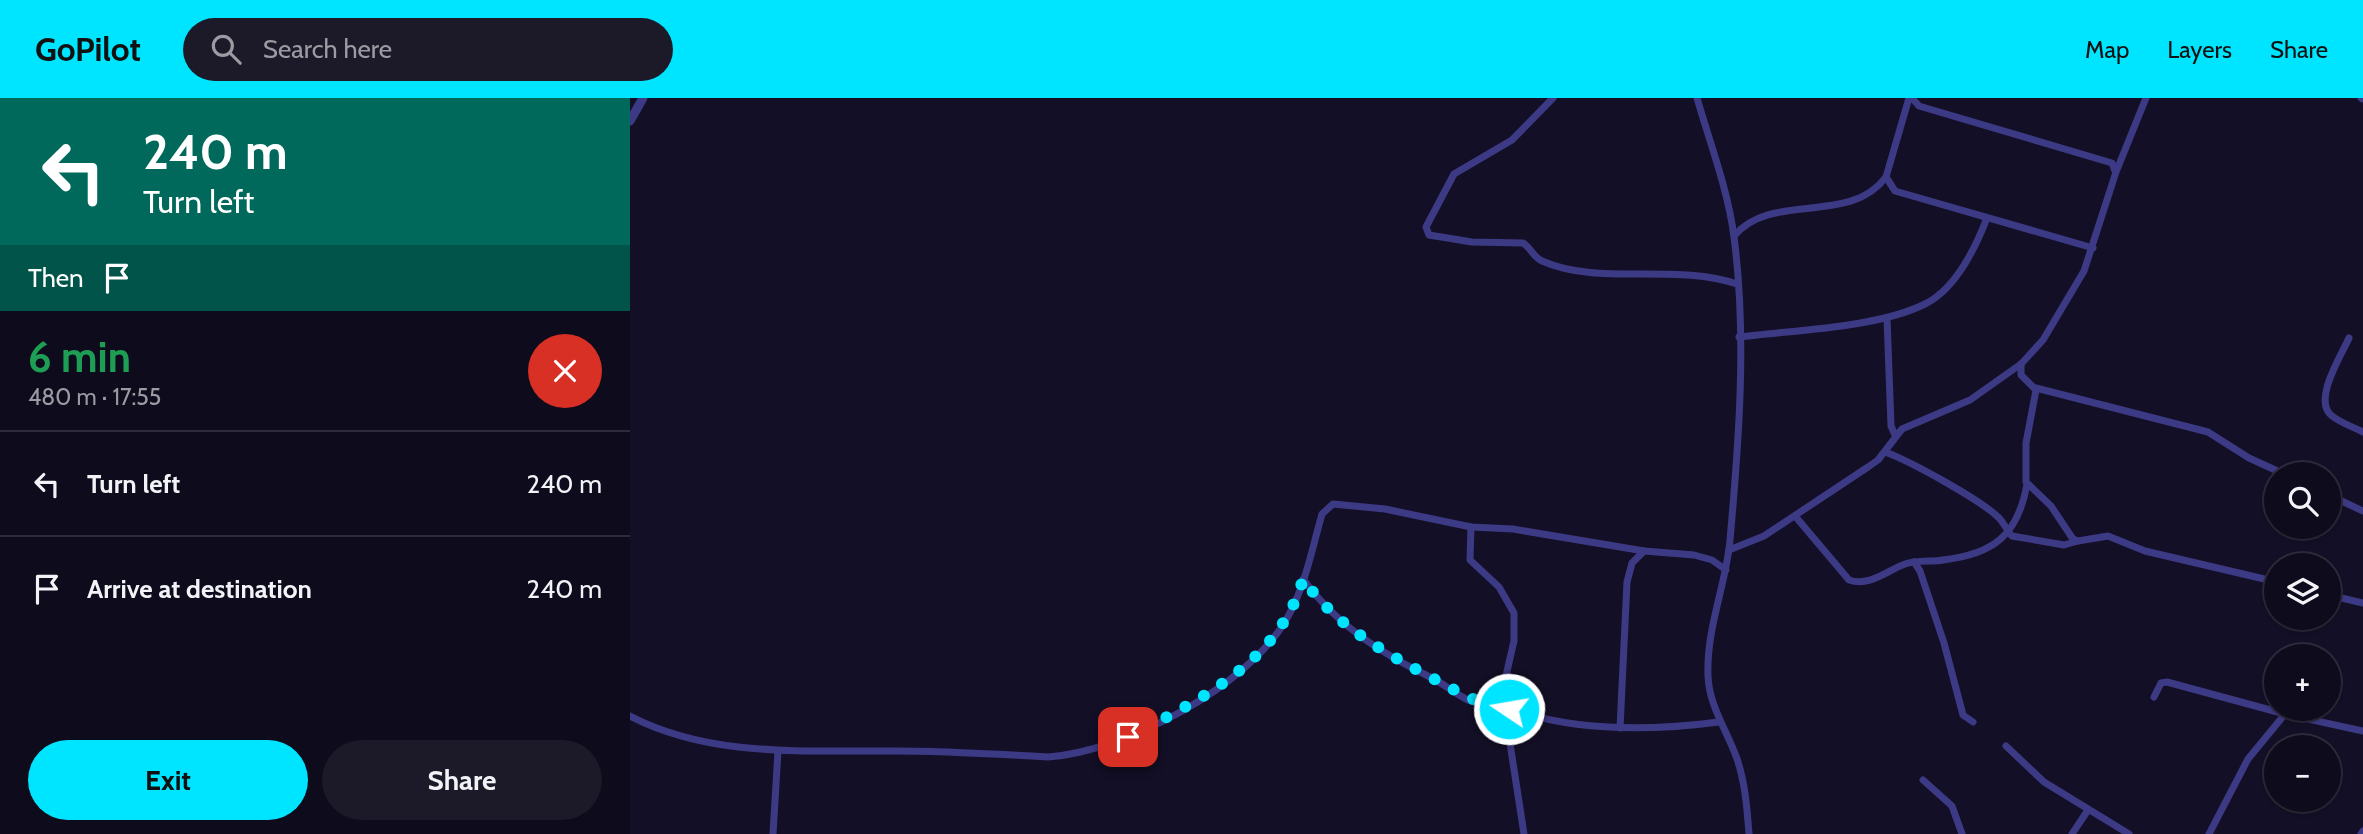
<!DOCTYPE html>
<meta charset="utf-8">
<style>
:root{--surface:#0e0b1c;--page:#1c1929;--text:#f1f3f6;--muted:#9b9ba3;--line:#2e2b3b;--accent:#00e5ff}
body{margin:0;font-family:Cabin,sans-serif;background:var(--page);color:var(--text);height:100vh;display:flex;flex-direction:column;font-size:26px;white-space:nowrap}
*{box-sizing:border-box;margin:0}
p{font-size:23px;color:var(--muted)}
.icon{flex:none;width:38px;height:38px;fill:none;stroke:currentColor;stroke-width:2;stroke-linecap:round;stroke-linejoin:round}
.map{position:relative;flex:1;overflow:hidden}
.details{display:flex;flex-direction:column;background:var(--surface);width:630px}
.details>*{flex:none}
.hud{background:#00695c;color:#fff;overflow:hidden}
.tools{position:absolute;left:1634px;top:364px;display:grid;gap:14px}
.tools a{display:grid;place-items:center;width:77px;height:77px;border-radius:50%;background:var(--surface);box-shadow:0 2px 5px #0004,0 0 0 2px var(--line);font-size:35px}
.pin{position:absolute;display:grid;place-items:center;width:60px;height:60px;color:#fff;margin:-30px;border-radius:14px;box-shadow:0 4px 10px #0006}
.me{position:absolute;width:77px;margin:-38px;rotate:282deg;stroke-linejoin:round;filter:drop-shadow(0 0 5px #0008)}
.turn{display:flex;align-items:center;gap:24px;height:147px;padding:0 28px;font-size:32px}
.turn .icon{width:91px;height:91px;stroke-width:2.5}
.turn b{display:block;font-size:49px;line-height:60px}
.then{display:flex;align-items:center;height:66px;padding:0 28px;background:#0003;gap:14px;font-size:26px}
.round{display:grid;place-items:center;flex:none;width:74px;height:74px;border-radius:37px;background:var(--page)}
.overview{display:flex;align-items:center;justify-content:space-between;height:119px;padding:0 28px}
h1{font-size:42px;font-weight:700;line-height:52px;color:#1e9e55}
.action{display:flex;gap:14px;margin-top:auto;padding:14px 28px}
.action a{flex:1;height:80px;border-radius:42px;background:var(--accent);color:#111;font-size:28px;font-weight:700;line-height:80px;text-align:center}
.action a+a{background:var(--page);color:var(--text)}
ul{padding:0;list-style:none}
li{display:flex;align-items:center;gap:21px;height:105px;padding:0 28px;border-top:2px solid var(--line)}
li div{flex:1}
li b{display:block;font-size:26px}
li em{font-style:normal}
header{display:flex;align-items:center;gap:42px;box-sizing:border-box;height:98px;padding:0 35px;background:var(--accent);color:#111}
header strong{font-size:33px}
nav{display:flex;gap:38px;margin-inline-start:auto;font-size:24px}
.search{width:490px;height:63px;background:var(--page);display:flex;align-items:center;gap:18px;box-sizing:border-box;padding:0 24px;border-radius:38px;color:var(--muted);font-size:26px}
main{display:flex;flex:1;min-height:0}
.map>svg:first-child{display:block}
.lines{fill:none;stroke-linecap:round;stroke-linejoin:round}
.minor{stroke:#3d3a85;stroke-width:7}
.tertiary{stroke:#3d3a85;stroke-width:9}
.route{stroke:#00e5ff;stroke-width:12;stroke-dasharray:0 21.6}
</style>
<header>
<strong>GoPilot</strong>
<div class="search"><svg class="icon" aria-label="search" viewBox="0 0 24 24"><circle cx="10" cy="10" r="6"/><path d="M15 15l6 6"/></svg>Search here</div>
<nav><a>Map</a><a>Layers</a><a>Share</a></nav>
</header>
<main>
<section class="details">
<div class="hud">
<div class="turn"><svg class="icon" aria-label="left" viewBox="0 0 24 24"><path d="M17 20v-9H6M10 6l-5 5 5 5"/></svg><div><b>240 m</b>Turn left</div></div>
<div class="then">Then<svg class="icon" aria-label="arrive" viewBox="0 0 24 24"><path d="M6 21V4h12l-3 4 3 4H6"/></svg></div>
</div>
<div class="overview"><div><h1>6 min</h1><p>480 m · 17:55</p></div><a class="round" style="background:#d93025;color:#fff"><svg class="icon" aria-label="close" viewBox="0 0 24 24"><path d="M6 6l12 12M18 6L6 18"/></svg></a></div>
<ul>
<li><svg class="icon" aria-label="left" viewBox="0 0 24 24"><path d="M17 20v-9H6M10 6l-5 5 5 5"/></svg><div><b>Turn left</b></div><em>240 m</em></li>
<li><svg class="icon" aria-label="arrive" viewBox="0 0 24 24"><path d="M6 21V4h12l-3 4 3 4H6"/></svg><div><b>Arrive at destination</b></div><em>240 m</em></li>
</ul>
<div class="action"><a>Exit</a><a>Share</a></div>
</section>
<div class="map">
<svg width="1733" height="736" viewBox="0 0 1733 736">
<rect width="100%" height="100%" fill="#130f26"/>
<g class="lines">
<g class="minor">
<path d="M923,0L882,42L824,76L796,129L799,137L842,144L893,145C901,150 903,159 912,163C968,188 1046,165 1107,186"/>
<path d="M1067,0C1080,45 1098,92 1104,139C1117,238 1109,342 1100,442C1096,487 1076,531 1078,578C1079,607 1096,631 1106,658C1115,683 1117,709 1119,736"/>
<path d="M1282,0L1289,8L1482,65L1485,73"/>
<path d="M1731,0L1733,1"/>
<path d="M1256,79L1265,93L1463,150"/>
<path d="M1104,138C1142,93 1220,128 1256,79L1279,0"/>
<path d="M1257,220L1261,328L1265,337"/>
<path d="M1109,239C1164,232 1247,230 1295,206C1326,191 1345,151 1357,120"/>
<path d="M1719,240C1711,258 1682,303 1702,318C1711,325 1723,329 1733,334"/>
<path d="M1391,266V277L1406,292L1396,345V384L1421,408L1443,441L1448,443L1478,438L1515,453L1647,484"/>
<path d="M1406,290L1578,334L1619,360L1654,376"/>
<path d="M1255,354C1280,363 1351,402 1369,420C1374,425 1377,433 1382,438L1434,447L1448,443"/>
<path d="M1699,397L1733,413"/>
<path d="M1165,418L1219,482C1240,489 1256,473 1275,466C1287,462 1301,464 1313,462C1364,456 1388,437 1397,386"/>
<path d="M841,429L840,462L869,489L884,515V543L875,582L881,652L894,736"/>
<path d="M1099,452L1134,438L1238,369L1248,362L1272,331L1340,302L1391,266L1413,242L1454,173L1486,74L1516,0"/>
<path d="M1284,464L1290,473L1314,545L1333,617L1343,624"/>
<path d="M673,481C706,527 752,556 802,580C814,586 825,596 838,602C852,608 866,607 880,611C946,634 1020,633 1089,624"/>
<path d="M1699,497L1733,505"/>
<path d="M1524,599L1531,585L1537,584L1655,616L1733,633"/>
<path d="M0,618C81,660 174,652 263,653C315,653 367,656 418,659C494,654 617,589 656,522C675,490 682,451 692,416L703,406L755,411L841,429L883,431L1014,453L1064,457L1082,462L1096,472"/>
<path d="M990,630L997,484L1002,465L1014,453"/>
<path d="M1376,648L1414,684L1499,736"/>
<path d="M1293,682L1322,708L1332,736"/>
<path d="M143,736L148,653"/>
<path d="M1442,736L1458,712"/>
<path d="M1579,736L1618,661L1655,616"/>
<path d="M1731,736L1733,733"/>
</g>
<path class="tertiary" d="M0,23L13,0"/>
</g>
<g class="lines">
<path class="route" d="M498,639C569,603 650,563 673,481C707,529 754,554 804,581C834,597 845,605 879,611"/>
</g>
</svg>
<div class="tools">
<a><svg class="icon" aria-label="search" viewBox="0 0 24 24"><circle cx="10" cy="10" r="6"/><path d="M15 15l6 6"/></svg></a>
<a><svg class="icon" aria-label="layers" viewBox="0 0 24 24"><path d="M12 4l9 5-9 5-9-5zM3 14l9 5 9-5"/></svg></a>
<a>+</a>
<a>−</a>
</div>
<div class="pin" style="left:498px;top:639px;background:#d93025"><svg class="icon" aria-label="arrive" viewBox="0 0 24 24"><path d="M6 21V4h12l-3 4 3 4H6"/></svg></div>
<svg class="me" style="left:879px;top:611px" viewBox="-20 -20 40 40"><circle r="17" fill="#00e5ff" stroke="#fff" stroke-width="3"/><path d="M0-11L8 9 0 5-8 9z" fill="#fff"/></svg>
</div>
</main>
